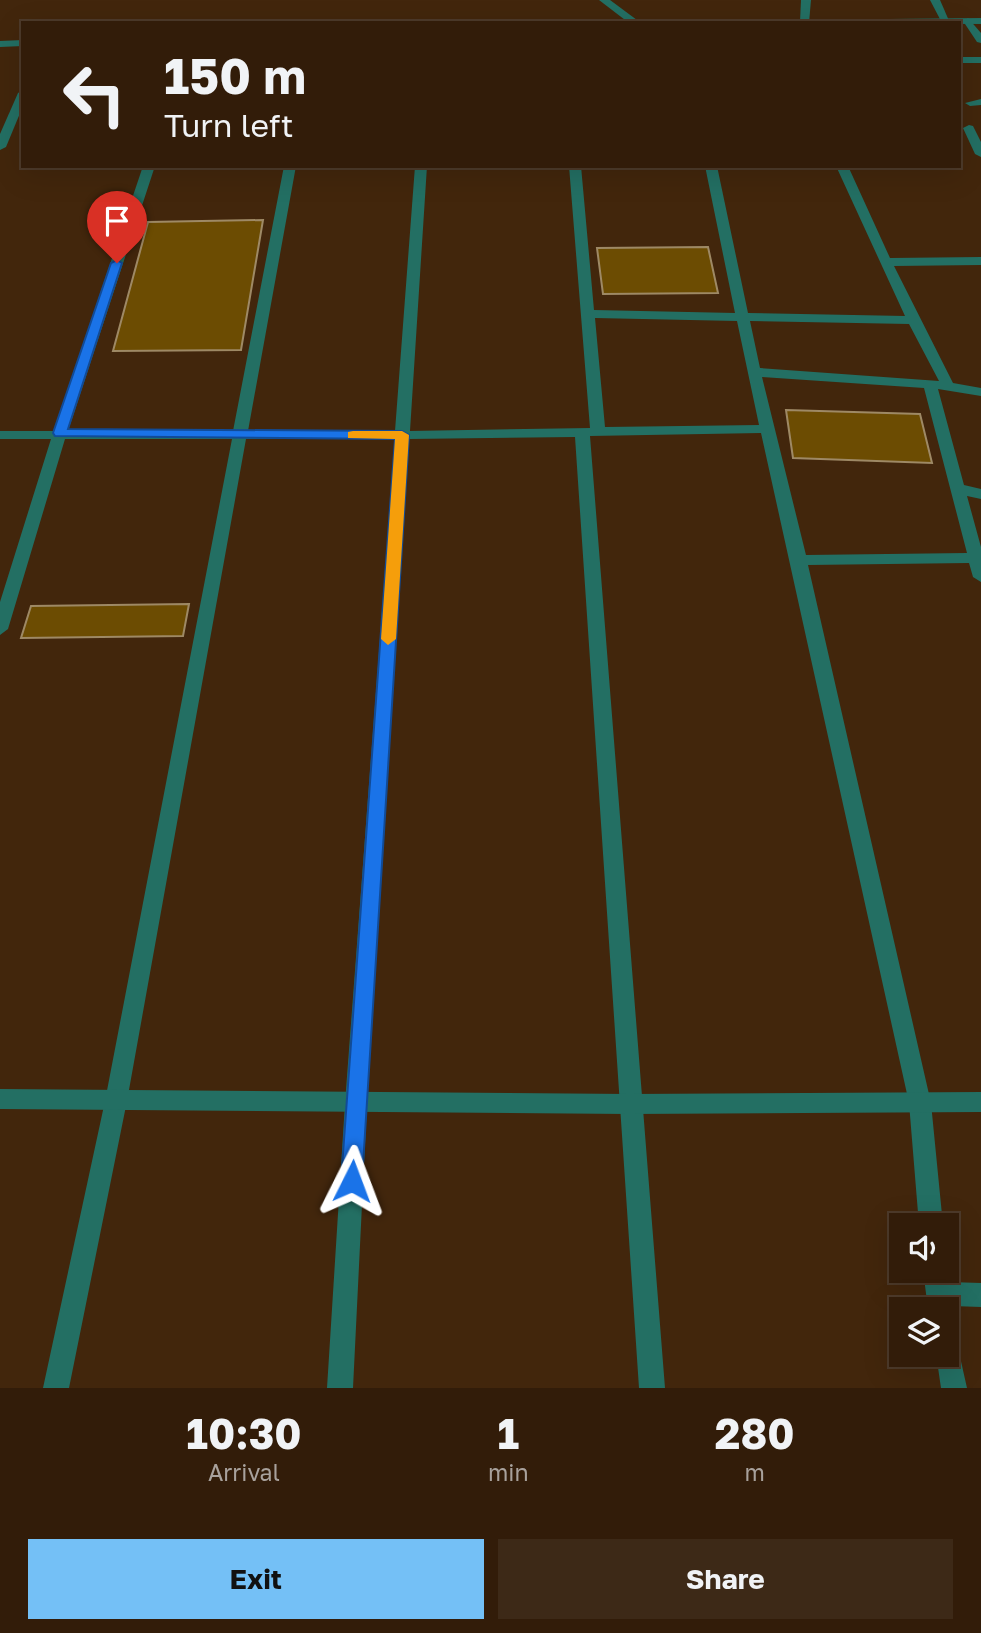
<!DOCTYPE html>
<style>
:root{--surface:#321c09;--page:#3d2917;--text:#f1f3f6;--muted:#a8a19c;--line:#4d3a2a;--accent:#74c0f6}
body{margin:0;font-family:"Golos Text",sans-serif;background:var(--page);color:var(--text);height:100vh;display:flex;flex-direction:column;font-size:26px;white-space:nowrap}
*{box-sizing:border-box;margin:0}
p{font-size:23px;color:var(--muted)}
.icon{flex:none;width:38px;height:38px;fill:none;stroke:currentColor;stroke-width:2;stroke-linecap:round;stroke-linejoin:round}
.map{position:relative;height:1388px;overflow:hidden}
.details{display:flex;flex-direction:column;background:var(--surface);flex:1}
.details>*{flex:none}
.banner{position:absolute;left:21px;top:21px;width:940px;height:147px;border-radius:0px;box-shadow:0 7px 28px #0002,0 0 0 2px var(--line);background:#321c09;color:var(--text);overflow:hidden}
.fabs{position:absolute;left:889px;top:1213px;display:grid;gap:14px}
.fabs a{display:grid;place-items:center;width:70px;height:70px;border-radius:0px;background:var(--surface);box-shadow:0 7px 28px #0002,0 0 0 2px var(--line);font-size:35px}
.pin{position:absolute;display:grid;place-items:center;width:60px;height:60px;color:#fff;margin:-72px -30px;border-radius:50% 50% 50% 0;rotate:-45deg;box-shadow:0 0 7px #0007}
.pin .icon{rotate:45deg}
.me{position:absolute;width:77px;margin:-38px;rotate:3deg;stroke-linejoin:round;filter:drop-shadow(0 0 5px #0008)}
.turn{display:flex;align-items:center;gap:24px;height:147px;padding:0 28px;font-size:32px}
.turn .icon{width:91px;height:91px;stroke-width:2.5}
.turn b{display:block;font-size:49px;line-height:60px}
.eta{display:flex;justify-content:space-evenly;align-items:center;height:119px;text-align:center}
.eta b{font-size:42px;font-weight:700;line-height:49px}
.button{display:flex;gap:14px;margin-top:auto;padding:14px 28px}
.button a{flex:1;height:80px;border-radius:0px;background:var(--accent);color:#111;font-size:28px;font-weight:700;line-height:80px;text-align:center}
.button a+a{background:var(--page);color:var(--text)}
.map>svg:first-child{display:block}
.building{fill:#6c4c02;stroke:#9e8965;stroke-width:2}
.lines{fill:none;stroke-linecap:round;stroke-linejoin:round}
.minor{fill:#236f63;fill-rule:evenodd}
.tertiary{fill:#236f63;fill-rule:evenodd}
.route{fill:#1a73e8;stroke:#114b97;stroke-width:2}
.slow{fill:#f59e0b}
</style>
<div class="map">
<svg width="981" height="1388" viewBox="0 0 981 1388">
<rect width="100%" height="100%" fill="#42260c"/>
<g class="building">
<path d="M263,220L241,350L113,351L148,222Z"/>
<path d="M708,247L718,293L603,294L597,248Z"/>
<path d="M786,410L920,414L932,463L793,458Z"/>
<path d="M189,604L183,636L21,638L31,606Z"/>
</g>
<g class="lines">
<g class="minor">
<path d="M599,0H610L641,23H629Z"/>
<path d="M801,0H811L809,23L800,22Z"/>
<path d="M930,0H940L950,23H942Z"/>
<path d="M968,18L981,33V43L977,42L963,21Z"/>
<rect x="959" y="57" width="22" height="6"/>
<path d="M23,90V106L6,147L0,150V134L18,93Z"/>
<path d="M981,99V105L970,106L965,103Z"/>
<path d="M969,125L973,126L981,142V157L975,154L963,128Z"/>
<path d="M143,166H155L68,431H233L284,166H296L248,431H395L415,166H427L410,431L590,428L569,166H581L594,310L735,313L705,166H717L748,313L905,316L836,166H848L890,258L981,257V265L894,266L953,383L981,388V396L938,389L964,485L981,489V499L967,496L981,547V582L973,577L969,563L808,565L931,1103L943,1225H919L909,1103L761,433L590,436L665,1388H639L575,437L409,439L367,1103L353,1388H327L345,1103L395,439H246L127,1101L69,1388H43L105,1101L232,439H65L8,629L0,635V602L51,439H0V431H54ZM595,318L737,321L759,425L605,427ZM750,321L909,324L939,381L760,368ZM762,377L924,388L967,553L806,555Z"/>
<path d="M947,1269L949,1282L981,1283V1307L952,1306L947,1318V1309H928L923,1270Z"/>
<path d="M947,1336L956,1339L967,1388H941L936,1354H947Z"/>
</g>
<g class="tertiary">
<path d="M981,18V24L792,23L797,20Z"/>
<path d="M23,40V46L0,47V41Z"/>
<path d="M0,1089L629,1094L981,1092V1112L629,1114L0,1109Z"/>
</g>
</g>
<path class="route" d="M117,260L122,263L68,429L402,431L409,435L362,1181L359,1188L352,1191L344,1188L341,1181L395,439L55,436L53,433L111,263Z"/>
<path class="slow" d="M353,431H402L409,435L396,639L388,645L381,639L395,439L348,438V432Z"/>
</svg>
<div class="fabs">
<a><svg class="icon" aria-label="sound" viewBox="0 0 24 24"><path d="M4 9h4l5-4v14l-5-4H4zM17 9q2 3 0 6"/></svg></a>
<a><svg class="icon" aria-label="layers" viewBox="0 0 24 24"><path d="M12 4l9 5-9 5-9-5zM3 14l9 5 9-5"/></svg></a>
</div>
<div class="pin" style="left:117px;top:263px;background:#d93025"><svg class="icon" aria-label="arrive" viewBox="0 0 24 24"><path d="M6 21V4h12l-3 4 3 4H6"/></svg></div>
<svg class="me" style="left:352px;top:1181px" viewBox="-20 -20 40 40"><path d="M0-17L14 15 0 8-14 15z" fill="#1a73e8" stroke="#fff" stroke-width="4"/></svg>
<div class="banner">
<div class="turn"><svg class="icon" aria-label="left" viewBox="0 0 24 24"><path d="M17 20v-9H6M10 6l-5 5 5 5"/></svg><div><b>150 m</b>Turn left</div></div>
</div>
</div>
<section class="details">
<div class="eta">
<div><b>10:30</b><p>Arrival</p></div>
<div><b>1</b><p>min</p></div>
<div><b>280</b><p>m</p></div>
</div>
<div class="button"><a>Exit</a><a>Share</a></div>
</section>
